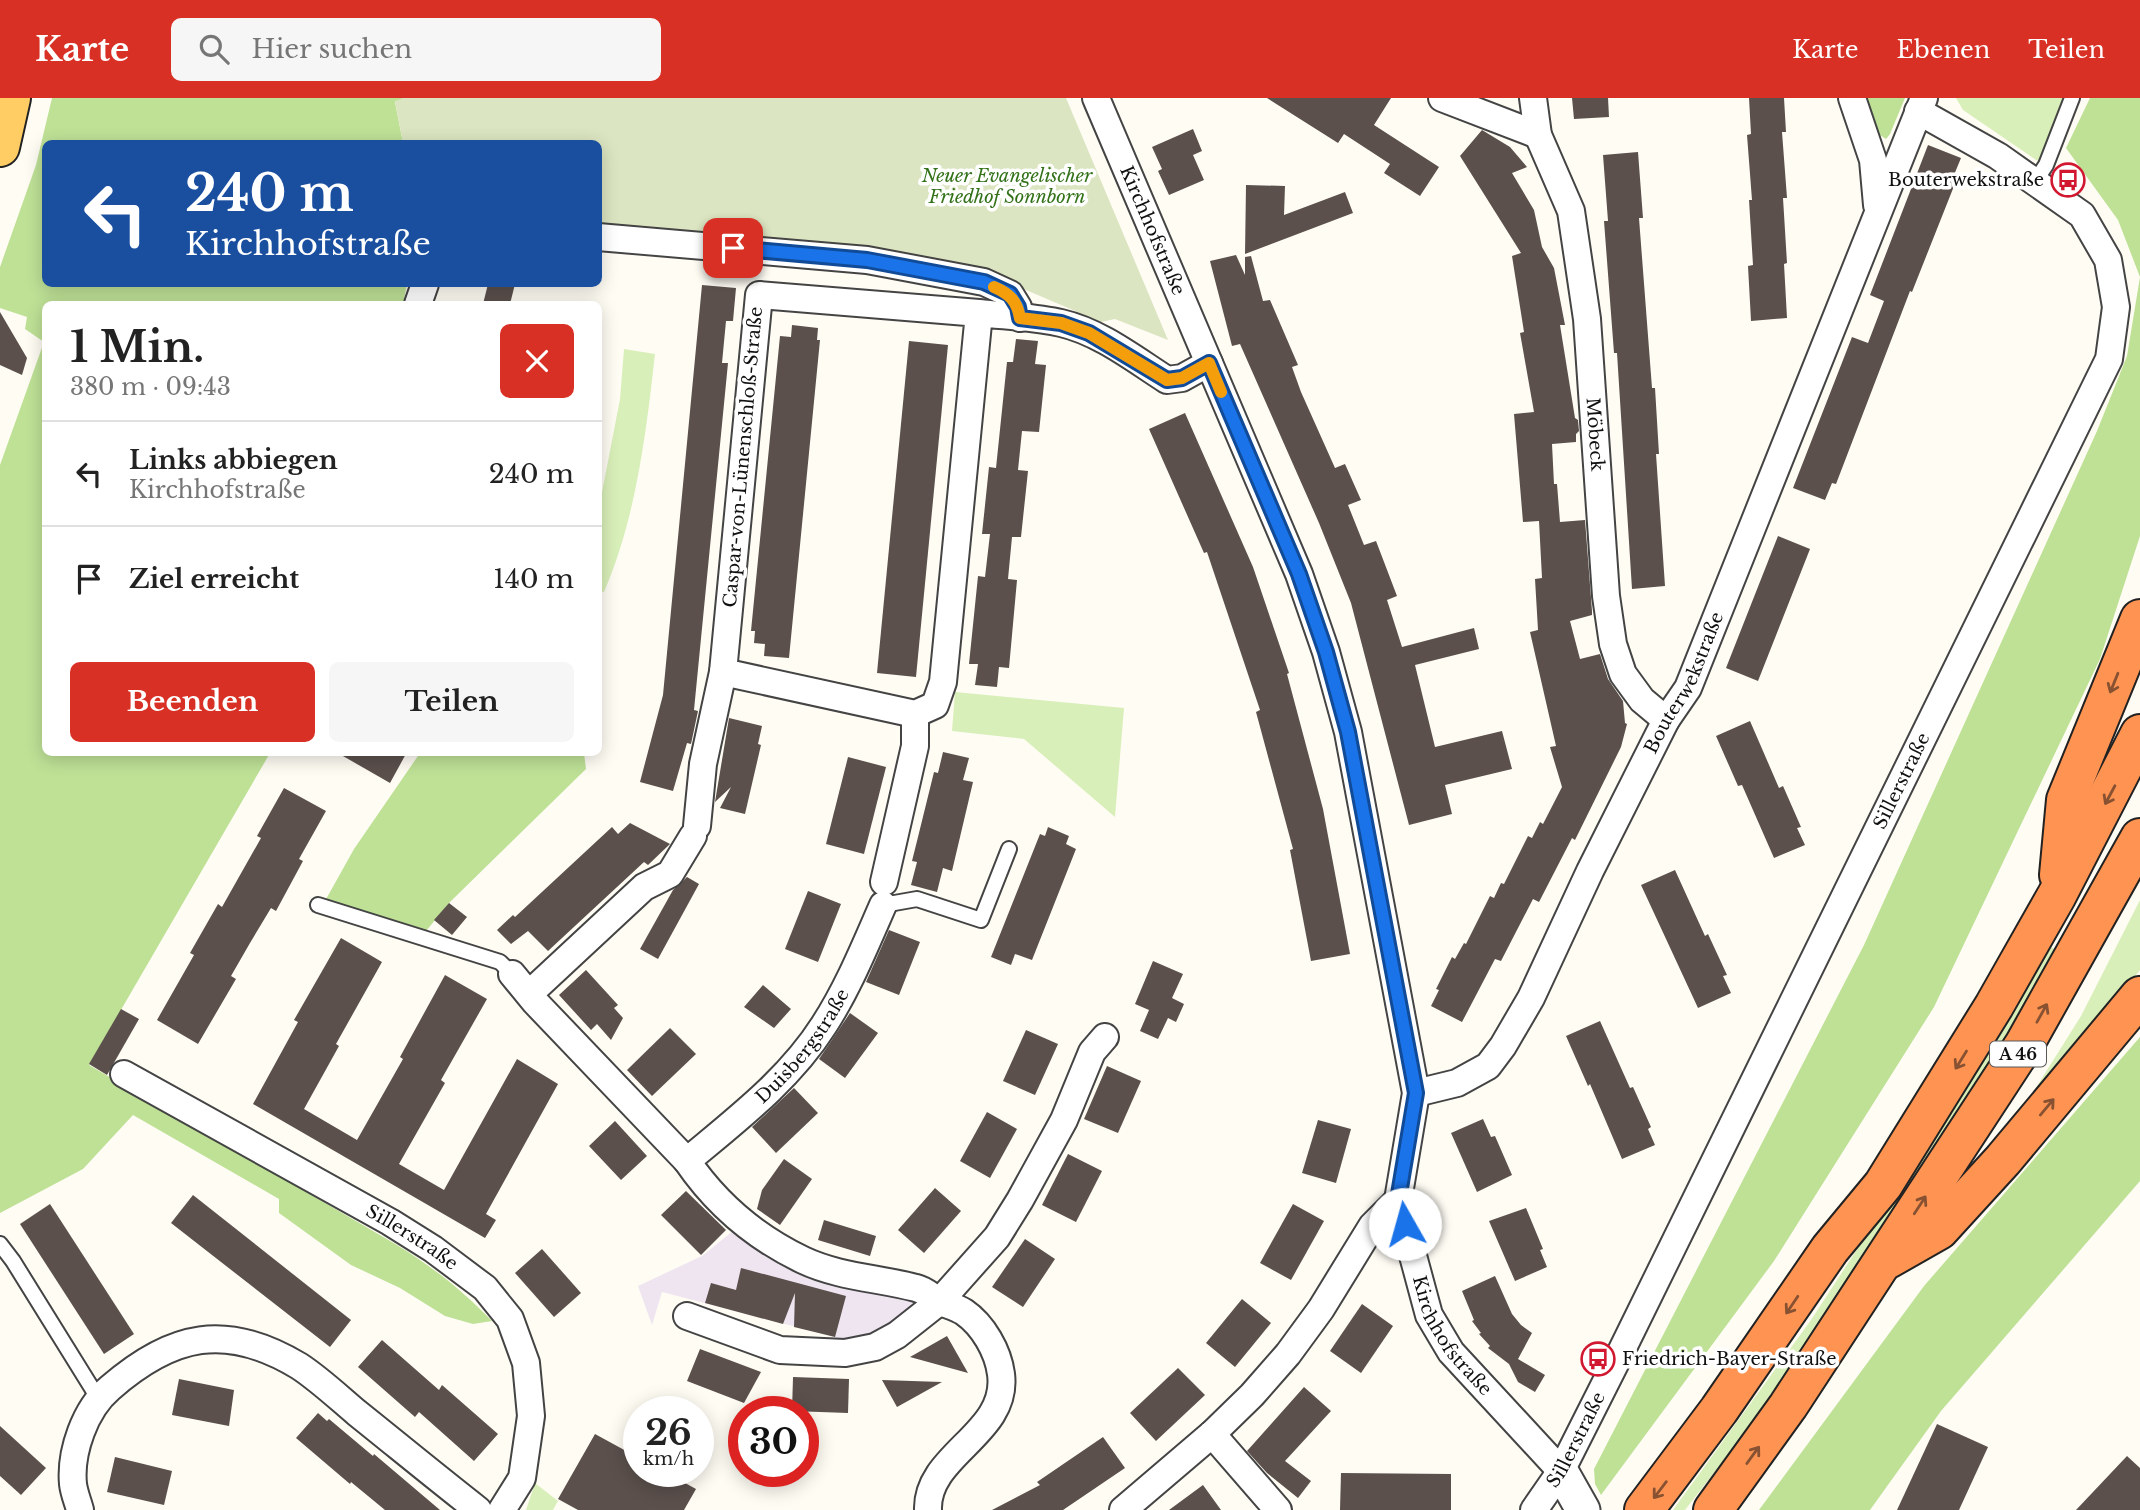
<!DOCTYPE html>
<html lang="de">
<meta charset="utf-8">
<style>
:root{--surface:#fff;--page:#f6f6f6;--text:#222;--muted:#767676;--line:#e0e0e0;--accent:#d93025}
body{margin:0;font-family:"Libre Baskerville",serif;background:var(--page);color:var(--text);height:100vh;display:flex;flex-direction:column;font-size:26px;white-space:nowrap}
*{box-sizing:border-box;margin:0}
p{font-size:23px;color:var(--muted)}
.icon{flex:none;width:38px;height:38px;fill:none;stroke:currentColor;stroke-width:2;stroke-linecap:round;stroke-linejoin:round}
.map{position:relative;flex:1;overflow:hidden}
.panel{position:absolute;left:42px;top:203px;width:560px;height:455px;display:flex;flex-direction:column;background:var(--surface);border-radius:10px;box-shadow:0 4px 18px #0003}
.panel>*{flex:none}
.hud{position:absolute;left:42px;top:42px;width:560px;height:147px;border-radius:10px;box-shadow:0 4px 18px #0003;background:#1a4fa0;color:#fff;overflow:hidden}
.speed{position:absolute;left:623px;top:1298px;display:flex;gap:14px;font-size:35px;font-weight:700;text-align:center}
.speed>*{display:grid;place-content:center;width:91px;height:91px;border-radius:50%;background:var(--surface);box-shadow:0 4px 18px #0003;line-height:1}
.speed small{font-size:18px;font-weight:400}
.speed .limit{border:10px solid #d22;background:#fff;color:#111}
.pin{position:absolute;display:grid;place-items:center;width:60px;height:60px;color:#fff;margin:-30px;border-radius:14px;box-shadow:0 4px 10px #0006}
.me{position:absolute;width:77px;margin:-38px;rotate:353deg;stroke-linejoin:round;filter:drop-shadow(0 0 5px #0008)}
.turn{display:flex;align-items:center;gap:24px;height:147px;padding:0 28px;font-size:32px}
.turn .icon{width:91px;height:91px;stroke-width:2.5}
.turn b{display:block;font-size:49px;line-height:60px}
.round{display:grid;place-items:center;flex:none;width:74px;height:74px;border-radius:10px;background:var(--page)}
.head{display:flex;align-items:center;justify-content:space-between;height:119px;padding:0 28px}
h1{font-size:42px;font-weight:700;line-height:52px}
.button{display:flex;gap:14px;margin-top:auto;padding:14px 28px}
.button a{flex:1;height:80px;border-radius:10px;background:var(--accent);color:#fff;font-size:28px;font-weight:700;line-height:80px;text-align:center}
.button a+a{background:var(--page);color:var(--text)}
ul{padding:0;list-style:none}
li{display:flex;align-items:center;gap:21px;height:105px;padding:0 28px;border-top:2px solid var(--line)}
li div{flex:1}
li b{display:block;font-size:26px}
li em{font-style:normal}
header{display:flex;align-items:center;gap:42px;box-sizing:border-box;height:98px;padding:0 35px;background:var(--accent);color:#fff}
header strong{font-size:33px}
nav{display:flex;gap:38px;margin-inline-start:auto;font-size:24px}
.search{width:490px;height:63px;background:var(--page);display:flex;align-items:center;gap:18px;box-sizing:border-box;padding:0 24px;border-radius:10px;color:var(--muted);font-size:26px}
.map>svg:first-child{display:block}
.industrial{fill:#eee5f0}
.green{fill:#d9efb9}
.forest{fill:#bee196}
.cemetery{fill:#dce5c1}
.building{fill:#5b504c}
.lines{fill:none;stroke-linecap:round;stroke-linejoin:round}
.service-casing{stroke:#444;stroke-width:18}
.minor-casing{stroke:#444;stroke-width:30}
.tertiary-casing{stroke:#444;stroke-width:37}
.primary-casing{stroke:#222;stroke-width:42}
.motorway-casing{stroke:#222;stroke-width:42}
.service{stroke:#fff;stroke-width:14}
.minor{stroke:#fff;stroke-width:26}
.tertiary{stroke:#fff;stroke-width:33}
.primary{stroke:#ffcd64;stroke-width:38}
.motorway{stroke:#ff9452;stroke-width:38}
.oneway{stroke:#885232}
.route-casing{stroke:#114b97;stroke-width:18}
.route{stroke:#1a73e8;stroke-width:12}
.slow{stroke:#f59e0b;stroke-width:12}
.labels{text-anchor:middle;stroke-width:7;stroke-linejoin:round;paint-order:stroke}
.shield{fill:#fff;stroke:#585858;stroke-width:2}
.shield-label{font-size:16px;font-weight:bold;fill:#111}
.park-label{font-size:18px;font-style:italic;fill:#327118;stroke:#fff}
.poi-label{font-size:18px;fill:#111;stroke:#fff;text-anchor:end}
.street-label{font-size:18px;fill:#111;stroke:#fff}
</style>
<header>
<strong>Karte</strong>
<div class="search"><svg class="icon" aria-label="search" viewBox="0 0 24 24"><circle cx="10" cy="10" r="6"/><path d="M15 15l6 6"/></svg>Hier suchen</div>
<nav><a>Karte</a><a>Ebenen</a><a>Teilen</a></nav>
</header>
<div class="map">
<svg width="2140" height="1412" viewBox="0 0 2140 1412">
<rect width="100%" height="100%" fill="#fffcf4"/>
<path class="industrial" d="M733,1133L832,1185L866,1194L908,1199L914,1203L916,1209L873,1240L838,1243L835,1239L662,1194L652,1227L638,1188L702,1158Z"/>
<g class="green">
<path d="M1956,0H2071L2039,64L1963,12Z"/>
<path d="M624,251L655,256C646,336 636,420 604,494L599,493V410L620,301Z"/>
<path d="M955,594L1124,610L1115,719L1024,641L952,633Z"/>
<path d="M2140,802V872L2003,1042L2081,918Z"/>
<path d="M2048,847L2057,853C2017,920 1980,989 1938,1055C1859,1177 1775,1297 1685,1412H1673L1811,1222L1957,998Z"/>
<path d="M535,1385L558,1403L553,1412H526Z"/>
</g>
<g class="forest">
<path d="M52,0H404L395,4L403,45L46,46V186H407L403,206H46V654L270,655L89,967L397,1147C435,1171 461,1191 492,1223L473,1226L445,1218L400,1190L351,1167L279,1115V1101L133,1017L83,1071L0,1115V367L44,244L25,231L27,219L0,210V169L36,67Z"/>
<path d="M1867,0H1905L1890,36L1886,41L1880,37Z"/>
<path d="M2090,0H2140V438L2100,561L1934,909L1774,1163L1601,1397L1595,1386L1594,1371L1864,847L2097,333L2127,258L2140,179L2118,122L2066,50Z"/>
<path d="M420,655H584L586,671L450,804L426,833L361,816L325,803L354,751Z"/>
<path d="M2140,939V1083L1941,1313L1870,1412H1759L1924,1188Z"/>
</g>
<path class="cemetery" d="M404,0H1066L1168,242L1115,221L1101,224L984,174L599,129L598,46L403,45L395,3Z"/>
<g class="building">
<path d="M1267,0H1391L1374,27L1439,69L1420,98L1384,75L1390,66L1344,36L1338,45Z"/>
<path d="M1572,0H1608L1609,19L1574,21Z"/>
<path d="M1749,0H1784L1786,34H1782L1787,100H1783L1787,165L1784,166L1787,220L1751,223L1748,168L1753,167L1749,102H1752L1747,37L1751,36Z"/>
<path d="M1193,31L1202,53L1193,57L1204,82L1169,97L1158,73L1162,71L1152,49Z"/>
<path d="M1482,32L1510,49L1527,69L1512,75L1534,112L1542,149L1554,170L1565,227H1560L1575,320L1578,322L1579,333L1576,336V344L1552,346L1554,386H1557L1560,424L1585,422L1592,513V517L1570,523L1580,561L1600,556L1608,581L1623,603L1625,625L1627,626L1621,649L1575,742L1572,740L1539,804L1533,801L1501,863L1495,861L1462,924L1431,908L1439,892L1436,891L1452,859L1455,861L1464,845L1466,846L1490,798L1494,800L1501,785L1504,786L1528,738L1532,740L1540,724L1543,726L1562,689L1550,649L1556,648L1530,534L1538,532L1535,481L1542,480L1539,423L1523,424L1514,316L1534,314L1520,235L1524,234L1512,158L1521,155L1460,58Z"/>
<path d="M1928,47L1961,60L1954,77L1958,78L1912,194L1910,193L1836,386L1832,385L1825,402L1793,390L1852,239L1868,245L1884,203L1870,197Z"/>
<path d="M1638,54L1643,120H1639L1652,290H1655L1659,356H1656L1665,488L1632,491L1617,255H1614L1604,123H1608L1603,57Z"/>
<path d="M1246,87L1285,88L1284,117L1345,94L1353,115L1245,156Z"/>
<path d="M1236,157L1245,177V159L1251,158L1263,203L1270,202L1298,267L1292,269L1301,294L1335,370L1345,366L1361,402L1348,407L1364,447L1376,443L1397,498L1387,502L1402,549L1474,530L1479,551L1415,567L1435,649L1502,633L1512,671L1445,687L1452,716L1409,727L1351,505L1319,425L1240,246L1232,248L1210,163Z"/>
<path d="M488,186H515L510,206H483Z"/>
<path d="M702,187L736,190L733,223H726L722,265H728L694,612L698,613L691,646L687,645L673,693L640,684L663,597Z"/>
<path d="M0,214L27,260L22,277L0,267Z"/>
<path d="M792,227L818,230L817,242H820L789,560L764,558L765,546L754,545L755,533H751L780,238L791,239Z"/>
<path d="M1016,241L1038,243L1035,266L1046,267L1039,334L1022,333L1018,372L1028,373L1021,439H1012L1008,481L1017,482L1009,570L999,569L997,589L975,587L978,566H969L978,478L985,479L990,436H982L989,369L996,370L1007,264H1013Z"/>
<path d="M909,243L948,247L916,579L877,575Z"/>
<path d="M1185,315L1253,469L1289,575L1287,576L1323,711L1350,856L1311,863L1290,752L1293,751L1256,614L1260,612L1207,454L1204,455L1149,331Z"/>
<path d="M1778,438L1810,451L1758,583L1726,570Z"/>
<path d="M729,620L762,628L758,646L761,647L745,716L720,710L731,689L715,704Z"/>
<path d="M1750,623L1779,690L1783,688L1801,729L1797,730L1805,747L1774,760L1742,687L1738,688L1716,638Z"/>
<path d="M336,654H407L390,685Z"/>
<path d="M943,654L969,660L963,682L973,684L952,773L943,770L937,794L911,787L917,764L912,763L918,739L934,674L938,675Z"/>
<path d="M848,659L886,669L864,756L826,746Z"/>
<path d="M284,690L326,713L299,761L303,763L276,813L271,810L250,845L231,878L236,881L198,946L157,922L194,857L190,855L218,806L222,809L261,740L257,738Z"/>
<path d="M630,725L670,746L648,767L644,764L548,853L528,833L511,846L497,832L513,817L515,819L612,729L618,736Z"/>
<path d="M1048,729L1069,738L1066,746L1076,751L1032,862L1015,856L1011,867L991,859L1040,736L1045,738Z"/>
<path d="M1675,772L1705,838L1708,836L1727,877L1723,878L1731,895L1698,910L1641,787Z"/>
<path d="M687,779L699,786L658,861L640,851L673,792Z"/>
<path d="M808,793L841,806L818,864L785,851Z"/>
<path d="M449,805L467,819L452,837L434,822Z"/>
<path d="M889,832L920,844L899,897L866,884Z"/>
<path d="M341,840L382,864L336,946L339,948L304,1011L357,1042L403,961L400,959L445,877L487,901L441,982L445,985L399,1066L444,1092L517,961L558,986L486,1116L496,1122L485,1140L253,1006L298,924L294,922Z"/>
<path d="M1153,863L1183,876L1172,900L1184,906L1176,924L1168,920L1158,941L1140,933L1149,912L1135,906Z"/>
<path d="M586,872L618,907L614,910L623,920L611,942L597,926L591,932L559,897Z"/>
<path d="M763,887L791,911L774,930L744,909Z"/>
<path d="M121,911L139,921L107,977L89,966Z"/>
<path d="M850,915L878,935L845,980L819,961Z"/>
<path d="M1600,923L1630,990L1633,989L1651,1029L1648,1031L1655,1047L1622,1061L1590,986L1588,988L1566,938Z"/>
<path d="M670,930L696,956L652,998L627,972Z"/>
<path d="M1026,932L1058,946L1035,997L1003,983Z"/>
<path d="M1107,968L1141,983L1118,1035L1084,1021Z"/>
<path d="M794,990L818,1015L776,1055L752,1029Z"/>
<path d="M987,1014L1017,1031L990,1080L960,1063Z"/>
<path d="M1483,1021L1491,1039L1495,1038L1512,1077L1477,1094L1451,1035Z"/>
<path d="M1318,1022L1351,1031L1336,1085L1302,1075Z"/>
<path d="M615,1023L647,1058L621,1082L589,1048Z"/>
<path d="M1068,1056L1102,1073L1076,1124L1042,1107Z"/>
<path d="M784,1061L812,1081L780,1127L757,1111L762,1092Z"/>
<path d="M935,1090L961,1113L924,1155L898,1132Z"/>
<path d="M686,1093L726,1132L701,1157L661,1117Z"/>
<path d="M193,1097L351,1222L330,1249L171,1125Z"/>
<path d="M50,1106L134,1236L104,1256L20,1126Z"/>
<path d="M1293,1106L1324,1123L1291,1182L1260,1165Z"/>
<path d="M1526,1110L1543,1151L1540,1152L1547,1169L1515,1183L1489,1123Z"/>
<path d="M824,1122L876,1138L870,1158L818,1142Z"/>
<path d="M1025,1141L1055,1161L1023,1209L992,1189Z"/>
<path d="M542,1151L581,1195L554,1219L515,1175Z"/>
<path d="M741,1170L846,1198L835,1239L794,1229L795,1195L783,1226L705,1205L711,1185L736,1192Z"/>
<path d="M1495,1178L1512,1216L1521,1227L1532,1235L1518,1261L1545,1277L1535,1294L1518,1284L1509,1266L1488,1250L1490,1248L1479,1236L1481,1235L1472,1223L1474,1222L1462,1193Z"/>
<path d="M1242,1201L1271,1225L1235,1269L1206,1245Z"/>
<path d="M1362,1206L1393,1228L1361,1275L1330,1253Z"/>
<path d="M947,1238L968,1275L910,1259Z"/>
<path d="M382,1242L439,1292L442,1287L498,1336L474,1363L419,1314L415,1319L358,1269Z"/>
<path d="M700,1251L761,1274L744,1305L687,1283Z"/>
<path d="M1178,1270L1205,1297L1156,1343L1130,1315Z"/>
<path d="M793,1279L849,1281L848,1315L792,1313Z"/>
<path d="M179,1281L234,1292L229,1328L172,1317Z"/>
<path d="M882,1282L942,1284L897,1309Z"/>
<path d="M1304,1289L1331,1313L1285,1363L1311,1383L1298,1400L1267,1375L1247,1353Z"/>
<path d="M318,1315L327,1323L329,1321L373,1358L374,1356L440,1412H385L351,1384L350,1386L296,1340Z"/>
<path d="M1937,1326L1988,1349L1959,1412H1897Z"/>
<path d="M0,1328L46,1370L21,1397L0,1378Z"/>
<path d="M595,1336L639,1360V1374H665L696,1391L684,1412H578L558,1401Z"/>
<path d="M1103,1339L1125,1370L1063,1412H992L1040,1387L1037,1384Z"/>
<path d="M2127,1358L2140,1370V1412H2076Z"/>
<path d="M115,1359L172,1373L164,1407L107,1394Z"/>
<path d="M1341,1375L1451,1376V1412H1340Z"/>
<path d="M1203,1387L1221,1412H1169Z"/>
</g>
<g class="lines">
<defs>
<g id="service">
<path d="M2034,85L2046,67L2072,0"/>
<path d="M318,807L500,864L512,876"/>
<path d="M883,807L917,801L981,822L1009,751"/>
<path d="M0,1146L13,1163L98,1300"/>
</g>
<g id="minor">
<path id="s1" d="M1096,0L1299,476L1326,554L1348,634L1416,995L1398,1102L1429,1217L1451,1254L1561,1373"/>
<path d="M1442,0L1538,37"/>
<path id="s2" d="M1533,0L1538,37L1571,113L1587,221L1606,498L1613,546L1623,576L1642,602L1666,622"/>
<path d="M1852,0L1873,62L1877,107"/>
<path d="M598,139L867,162L984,184L1010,196L1018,209L1020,220"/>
<path d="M418,206L425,186"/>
<path d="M979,215L759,197L723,574L915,616L935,607L943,584L979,215C1005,218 1035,219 1061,225C1100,234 1134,261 1167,282L1182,280L1209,265"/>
<path d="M697,728L703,666L723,574"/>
<path d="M884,784L915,648V616"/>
<path d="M512,876L535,904L687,1063C717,1107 755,1139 803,1162C839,1179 878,1180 916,1190C925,1192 932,1199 939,1203C947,1207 956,1209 964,1214C983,1227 998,1253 1001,1276C1009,1336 926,1356 928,1412"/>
<path d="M529,896L644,789L670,776L693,738"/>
<path id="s3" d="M124,976L390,1124L433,1151L485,1190L510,1221L526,1265L531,1318L522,1380L502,1412"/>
<path id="s4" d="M1416,995L1457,985L1488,968L1503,948L1531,900L1590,773L1666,622L1688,590L1924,0"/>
<path id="s5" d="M687,1063C736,1022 789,982 824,927C848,890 865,848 883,807"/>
<path d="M687,1218L780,1252L845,1255L875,1249L897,1237L940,1203L997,1139L1020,1102L1064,1022L1092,954L1105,939"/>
<path d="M1212,1336L1278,1412"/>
<path d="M80,1412C78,1404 74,1395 73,1386C70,1354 85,1311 110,1290C172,1236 226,1224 299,1268C319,1281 338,1299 357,1315C397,1347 437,1380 478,1412"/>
<path d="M1123,1412L1212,1336L1252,1297L1288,1256L1321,1211L1372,1128L1398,1102"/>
<path id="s6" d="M1534,1412L1561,1373L1618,1260L2109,261L2116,209L2108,162L2082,117L1998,58L1918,13"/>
</g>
<path id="tertiary" d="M1561,1373L1583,1412"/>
<path id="primary" d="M0,49L11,0"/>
<g id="motorway">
<path d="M2059,777L2066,702L2140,521"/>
<path d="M1888,1161L1939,1132L2003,1062L2140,898"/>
<path d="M1644,1412L1719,1312L1830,1151L1883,1087L1994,908L2057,797L2140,636"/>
<path d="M1713,1412L1788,1308L2024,947L2140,740"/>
</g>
</defs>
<use href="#service" class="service-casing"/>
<use href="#minor" class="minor-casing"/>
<use href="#tertiary" class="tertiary-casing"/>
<use href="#primary" class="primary-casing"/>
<use href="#motorway" class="motorway-casing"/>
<use href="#service" class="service"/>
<use href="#minor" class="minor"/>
<use href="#tertiary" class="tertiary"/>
<use href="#primary" class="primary"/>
<use href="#motorway" class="motorway"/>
</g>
<defs><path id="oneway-shaft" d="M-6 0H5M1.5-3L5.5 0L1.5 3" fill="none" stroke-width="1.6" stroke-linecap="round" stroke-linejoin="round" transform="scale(1.75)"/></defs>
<g class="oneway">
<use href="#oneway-shaft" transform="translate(2114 585) rotate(112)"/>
<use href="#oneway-shaft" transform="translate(2110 697) rotate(118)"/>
<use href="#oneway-shaft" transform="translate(2042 915) rotate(-61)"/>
<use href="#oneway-shaft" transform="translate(1961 962) rotate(122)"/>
<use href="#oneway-shaft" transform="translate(2047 1009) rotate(-50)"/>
<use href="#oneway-shaft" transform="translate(1920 1107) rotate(-57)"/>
<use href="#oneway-shaft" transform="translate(1792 1207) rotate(124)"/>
<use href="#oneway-shaft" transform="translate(1753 1357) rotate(-54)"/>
<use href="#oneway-shaft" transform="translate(1660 1392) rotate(127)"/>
</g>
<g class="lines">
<defs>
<path id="route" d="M733,150L867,162L984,184L1010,196L1018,209L1020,220L1061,225L1089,235L1167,282L1182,280L1209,265L1299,476L1326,554L1348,634L1416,995L1398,1102L1405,1126"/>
</defs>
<use href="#route" class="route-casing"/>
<use href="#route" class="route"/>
<path class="slow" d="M994,189C1010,196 1017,203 1020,220L1061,225L1089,235L1167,282L1182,280L1209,265L1221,294"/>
</g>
<defs>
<symbol id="bus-ring" viewBox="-11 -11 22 22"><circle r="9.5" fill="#fff" stroke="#d11830" stroke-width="1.5"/><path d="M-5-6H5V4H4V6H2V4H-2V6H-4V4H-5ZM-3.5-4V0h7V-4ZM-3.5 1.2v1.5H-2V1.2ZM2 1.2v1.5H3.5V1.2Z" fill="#d11830"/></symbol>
</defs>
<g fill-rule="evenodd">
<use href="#bus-ring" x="2049" y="63" width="38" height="38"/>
<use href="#bus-ring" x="1579" y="1242" width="38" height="38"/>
</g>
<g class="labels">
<rect class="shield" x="1990" y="943.5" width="56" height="25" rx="5"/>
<g class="shield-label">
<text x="2018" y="962">A 46</text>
</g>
<g class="park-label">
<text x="1007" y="84">Neuer Evangelischer<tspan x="1007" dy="21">Friedhof Sonnborn</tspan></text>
</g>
<g class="poi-label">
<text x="2044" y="88">Bouterwekstraße</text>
<text x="1622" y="1267" text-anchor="start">Friedrich-Bayer-Straße</text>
</g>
<g class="street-label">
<text dy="6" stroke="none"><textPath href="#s1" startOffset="144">Kirchhofstraße</textPath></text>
<text dy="6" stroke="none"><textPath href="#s2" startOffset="345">Möbeck</textPath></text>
<text transform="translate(743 359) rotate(-85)" y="6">Caspar-von-Lünenschloß-Straße</text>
<text dy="6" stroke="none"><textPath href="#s4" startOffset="509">Bouterwekstraße</textPath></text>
<text dy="6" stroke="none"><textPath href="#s6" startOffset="817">Sillerstraße</textPath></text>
<text dy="6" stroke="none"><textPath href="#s5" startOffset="164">Duisbergstraße</textPath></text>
<text dy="6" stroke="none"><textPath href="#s3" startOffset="331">Sillerstraße</textPath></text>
<text dy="6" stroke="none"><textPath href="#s1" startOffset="1307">Kirchhofstraße</textPath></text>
<text dy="6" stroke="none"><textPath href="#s6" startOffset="82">Sillerstraße</textPath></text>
</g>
</g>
</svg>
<div class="speed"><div>26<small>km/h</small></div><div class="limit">30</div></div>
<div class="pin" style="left:733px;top:150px;background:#d93025"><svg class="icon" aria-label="arrive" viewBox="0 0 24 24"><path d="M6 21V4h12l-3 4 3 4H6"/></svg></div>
<svg class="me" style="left:1405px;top:1126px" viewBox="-20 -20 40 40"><circle r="19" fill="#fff"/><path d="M0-13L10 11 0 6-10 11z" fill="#1a73e8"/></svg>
<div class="hud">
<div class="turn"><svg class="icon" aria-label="left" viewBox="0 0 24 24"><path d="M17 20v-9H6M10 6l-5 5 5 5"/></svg><div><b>240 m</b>Kirchhofstraße</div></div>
</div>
<section class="panel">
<div class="head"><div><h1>1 Min.</h1><p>380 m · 09:43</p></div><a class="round" style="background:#d93025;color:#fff"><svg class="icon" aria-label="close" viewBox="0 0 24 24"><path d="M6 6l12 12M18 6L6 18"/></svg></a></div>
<ul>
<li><svg class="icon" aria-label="left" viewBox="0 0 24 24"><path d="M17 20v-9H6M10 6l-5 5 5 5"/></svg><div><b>Links abbiegen</b><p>Kirchhofstraße</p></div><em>240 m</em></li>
<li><svg class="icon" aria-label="arrive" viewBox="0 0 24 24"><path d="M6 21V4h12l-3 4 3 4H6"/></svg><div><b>Ziel erreicht</b></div><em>140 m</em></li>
</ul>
<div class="button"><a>Beenden</a><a>Teilen</a></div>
</section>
</div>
